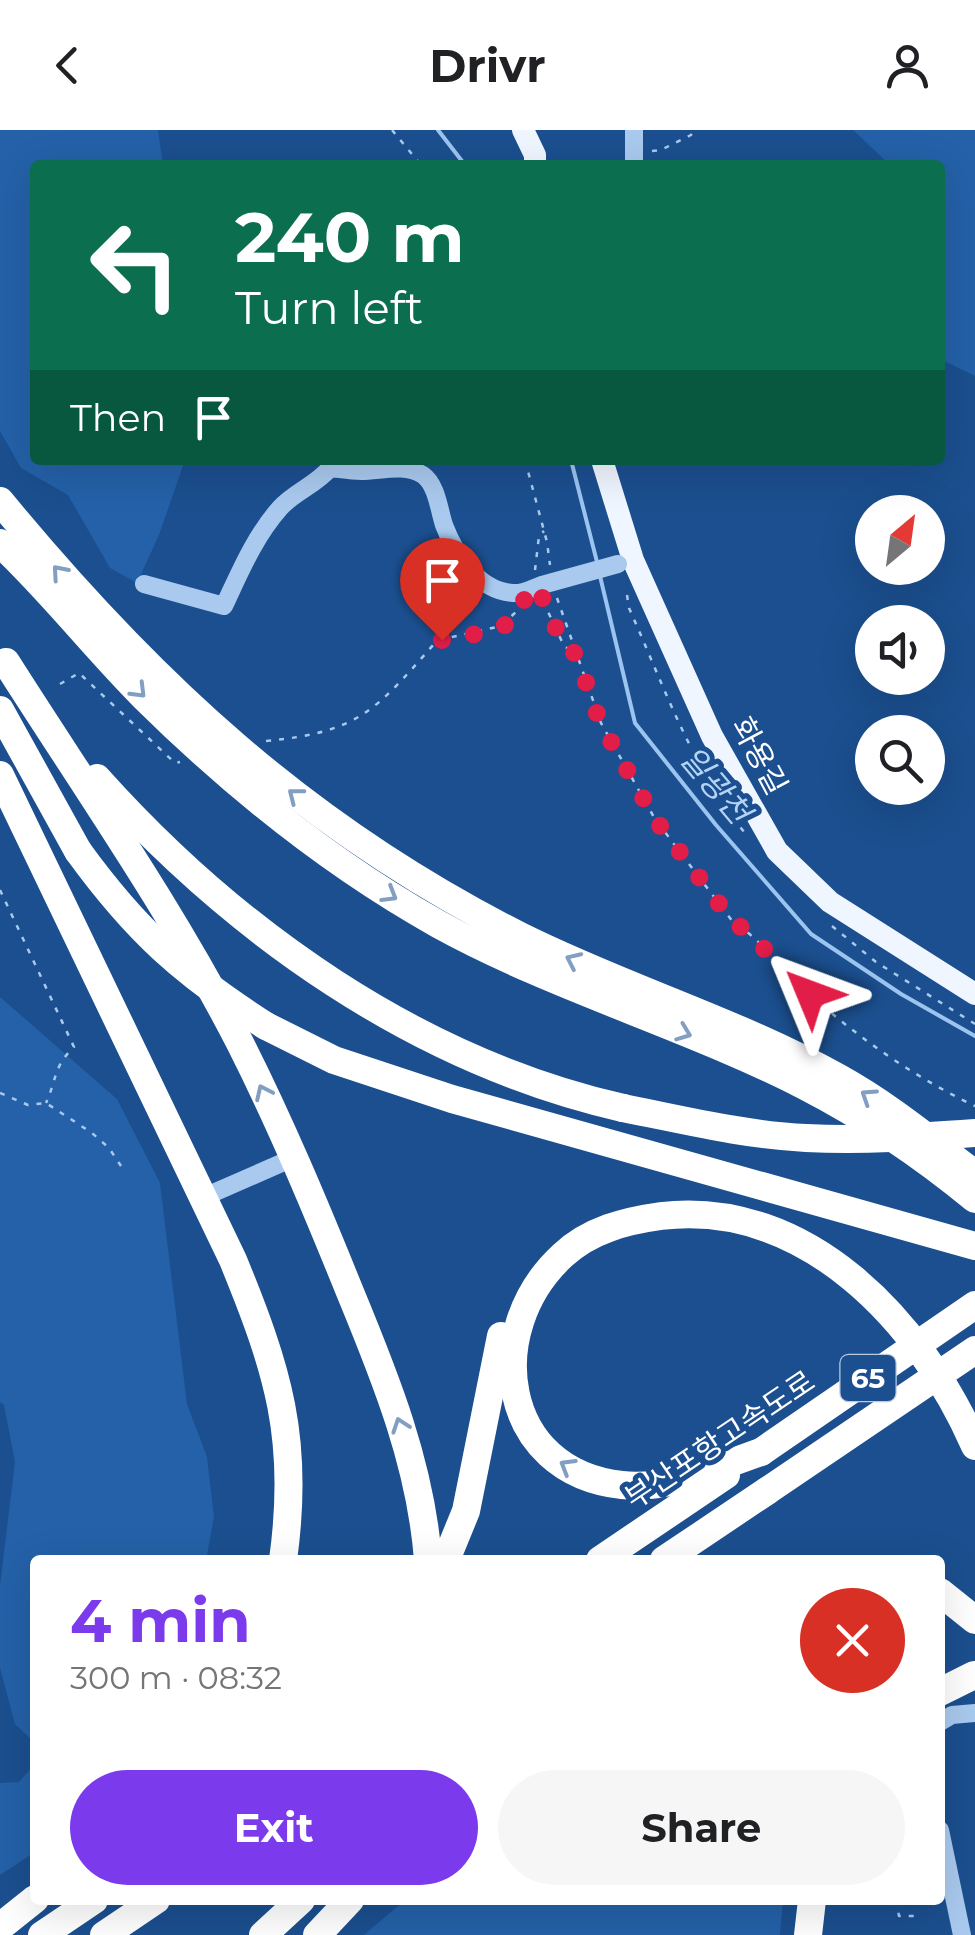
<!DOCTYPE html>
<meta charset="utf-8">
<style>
:root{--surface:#fff;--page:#f6f6f6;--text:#202124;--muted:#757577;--accent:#7c3aed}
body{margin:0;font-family:Montserrat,"Noto Sans KR",sans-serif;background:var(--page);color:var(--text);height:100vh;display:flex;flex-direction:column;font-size:38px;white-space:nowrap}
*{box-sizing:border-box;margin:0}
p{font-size:32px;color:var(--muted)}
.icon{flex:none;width:55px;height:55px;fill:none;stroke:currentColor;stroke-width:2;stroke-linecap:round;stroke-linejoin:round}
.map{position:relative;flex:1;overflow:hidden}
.details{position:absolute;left:30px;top:1425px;width:915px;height:350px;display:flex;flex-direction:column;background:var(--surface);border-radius:10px;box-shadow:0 10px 40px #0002}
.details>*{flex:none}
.hud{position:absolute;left:30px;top:30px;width:915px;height:305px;border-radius:10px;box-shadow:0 10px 40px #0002;background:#0b6e4f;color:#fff;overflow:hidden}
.needle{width:65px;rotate:29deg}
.controls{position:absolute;left:855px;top:365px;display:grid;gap:20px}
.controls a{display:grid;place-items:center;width:90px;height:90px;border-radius:50%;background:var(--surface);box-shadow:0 10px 40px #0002;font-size:50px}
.pin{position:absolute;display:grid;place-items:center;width:85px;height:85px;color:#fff;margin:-102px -42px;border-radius:50% 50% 50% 0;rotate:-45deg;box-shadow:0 0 10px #0007}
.pin .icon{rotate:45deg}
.me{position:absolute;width:110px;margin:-55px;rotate:314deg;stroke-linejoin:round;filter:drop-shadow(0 0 8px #0008)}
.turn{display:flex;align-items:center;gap:35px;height:210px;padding:0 40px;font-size:45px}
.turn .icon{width:130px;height:130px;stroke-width:2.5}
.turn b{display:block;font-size:70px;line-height:85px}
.then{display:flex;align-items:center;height:95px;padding:0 40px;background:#0003;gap:20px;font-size:38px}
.round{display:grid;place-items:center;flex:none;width:105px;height:105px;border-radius:52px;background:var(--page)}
.overview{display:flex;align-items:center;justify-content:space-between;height:170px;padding:0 40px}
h1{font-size:60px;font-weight:700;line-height:75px;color:var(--accent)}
.primary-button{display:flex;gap:20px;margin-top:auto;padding:20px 40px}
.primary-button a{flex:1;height:115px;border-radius:60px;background:var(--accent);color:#fff;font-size:40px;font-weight:700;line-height:115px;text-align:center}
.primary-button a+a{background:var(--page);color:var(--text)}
header{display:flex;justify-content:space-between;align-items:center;height:130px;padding:0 40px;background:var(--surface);font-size:45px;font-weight:700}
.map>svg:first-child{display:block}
.green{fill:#2461a8}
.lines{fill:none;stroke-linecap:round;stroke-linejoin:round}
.stream{stroke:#9cc4f0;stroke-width:4}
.path{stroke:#a9c9ee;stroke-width:2.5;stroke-dasharray:5 8;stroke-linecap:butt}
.minor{stroke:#a9c9ee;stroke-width:18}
.major{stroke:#f0f6ff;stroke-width:22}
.highway{stroke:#fff;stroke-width:28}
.minor-bridge{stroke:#a9c9ee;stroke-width:18}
.highway-bridge{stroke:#fff;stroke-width:28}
.oneway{stroke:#829ec1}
.route{stroke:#e11d48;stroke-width:18;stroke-dasharray:0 32.4}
.labels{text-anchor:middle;stroke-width:10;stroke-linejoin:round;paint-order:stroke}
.shield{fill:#1b4f8f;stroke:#bbcadd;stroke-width:2.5}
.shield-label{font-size:28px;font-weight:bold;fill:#fff}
.street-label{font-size:30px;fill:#fff;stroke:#1b4f8f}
.water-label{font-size:32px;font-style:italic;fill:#b5d3f5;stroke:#1b4f8f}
</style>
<header><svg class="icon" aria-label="back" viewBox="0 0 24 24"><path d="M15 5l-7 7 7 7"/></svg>Drivr<svg class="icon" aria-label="person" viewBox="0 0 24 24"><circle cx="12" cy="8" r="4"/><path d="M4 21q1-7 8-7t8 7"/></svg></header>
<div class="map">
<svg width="975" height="1805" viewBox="0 0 975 1805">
<rect width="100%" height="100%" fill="#1b4f8f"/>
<g class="green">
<path d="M0,0H158L163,35H35V330H185L159,405L137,453L110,438L68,365L21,338L0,301Z"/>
<path d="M853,0H975V246L940,229V35H890Z"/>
<path d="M0,867L117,969L160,1053L187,1274L207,1327L214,1387L206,1430H35V1613L15,1594L0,1538V1455L15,1332L4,1275L0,1272Z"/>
<path d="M35,1634V1722L0,1745V1653L19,1652Z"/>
<path d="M405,1770H783L780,1805H364Z"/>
</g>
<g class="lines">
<g class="stream">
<path d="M438,0L465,35"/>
<path d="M571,330L597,432"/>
<path d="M600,446L635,593L716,695L811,804L901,864L975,906"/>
</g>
<g class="path">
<path d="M392,0L421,35"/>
<path d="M652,21L661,20L691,5L693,0"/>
<path d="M525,330L547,412L550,435"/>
<path d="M535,440L539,406L544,401"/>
<path d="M627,465L629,478C663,554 692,638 745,703"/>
<path d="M557,468L601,593L655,689L733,792C761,809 782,840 807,862C857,907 914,947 975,976"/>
<path d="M543,471L564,516L574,523"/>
<path d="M60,554L79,543L175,633L180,632"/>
<path d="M266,611C359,602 375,581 434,514L443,509L501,496L518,480"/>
<path d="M0,760L74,917C53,937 57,949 46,973"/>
<path d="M832,796L876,832L975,894"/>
<path d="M0,963L28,975L46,973L92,1003L109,1018L121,1036"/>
<path d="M896,1770L899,1786H921"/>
</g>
<g class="minor">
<path d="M634,0V35"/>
<path d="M144,454L224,476C240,442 255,406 280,378C294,362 316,355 330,338C340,339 351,341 361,341C381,341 404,333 423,345C437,355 439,380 444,395C455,424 478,461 513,463C524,464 532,458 542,455"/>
<path d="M204,1067L293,1028"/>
<path d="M940,1592L952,1585L975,1583"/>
<path d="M940,1700L962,1805"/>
</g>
<g class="major">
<path d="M523,0L535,25V35"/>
<path d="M602,330L633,430L712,606L777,721L830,772L975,864"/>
</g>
<g class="highway">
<path d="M0,371C151,554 306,698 520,806C624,858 737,891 839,948C888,975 931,1011 975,1044"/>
<path d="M0,413C52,462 95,518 145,568C232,654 331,734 438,794C556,859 686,895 805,956C865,987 923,1026 975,1069"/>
<path d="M6,532C86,658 172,780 240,913C281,994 316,1078 350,1162C386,1249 421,1336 428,1430"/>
<path d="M0,580L78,721"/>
<path d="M0,645L233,1130C278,1240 300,1309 283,1430"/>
<path d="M97,648C236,803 417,931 623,978"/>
<path d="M266,896L334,930L452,969L975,1116"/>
<path d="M761,1322C716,1337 670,1360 622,1355C499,1342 481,1200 563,1125C590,1100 625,1091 661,1086C807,1069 921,1192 975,1316"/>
<path d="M446,1430L466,1381L501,1206"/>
<path d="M600,1430L726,1345"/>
<path d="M664,1430L767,1361"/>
<path d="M940,1462L975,1490"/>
<path d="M940,1562L974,1545"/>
<path d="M0,1797L35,1769"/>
<path d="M42,1805L94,1770"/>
<path d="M104,1805L156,1770"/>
<path d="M263,1805L301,1770"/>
<path d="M317,1805L350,1770"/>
<path d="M808,1805L812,1770"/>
</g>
<path class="minor-bridge" d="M542,455L618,434"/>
<g class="highway-bridge">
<path d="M78,721C136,801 183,843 266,896"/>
<path d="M623,978C684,990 744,1005 806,1008C862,1011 919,1007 975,1003"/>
<path d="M761,1322L975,1175"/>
<path d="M767,1361L975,1220"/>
</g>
</g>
<defs><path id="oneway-chevron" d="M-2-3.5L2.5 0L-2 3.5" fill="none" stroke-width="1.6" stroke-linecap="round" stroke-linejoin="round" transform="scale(2.5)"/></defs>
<g class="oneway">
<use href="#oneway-chevron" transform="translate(59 442) rotate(-131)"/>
<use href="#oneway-chevron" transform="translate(139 561) rotate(45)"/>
<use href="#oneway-chevron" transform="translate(295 665) rotate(-142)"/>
<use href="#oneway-chevron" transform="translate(390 765) rotate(31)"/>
<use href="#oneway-chevron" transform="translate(573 830) rotate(-155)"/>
<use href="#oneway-chevron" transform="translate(684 903) rotate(21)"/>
<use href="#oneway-chevron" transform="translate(263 962) rotate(-115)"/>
<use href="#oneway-chevron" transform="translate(868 966) rotate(-147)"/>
<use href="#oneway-chevron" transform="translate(400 1295) rotate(-109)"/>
<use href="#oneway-chevron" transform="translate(567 1336) rotate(-149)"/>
</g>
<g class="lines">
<path class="route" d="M442,510C463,505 499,504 513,489C524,477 522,465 537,456L564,516L576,524L600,592L655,689L733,792L744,799L810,864"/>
</g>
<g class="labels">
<rect class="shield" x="840.5" y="1225" width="55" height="46" rx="8"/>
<g class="shield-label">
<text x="868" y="1258">65</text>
</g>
<g class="street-label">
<text transform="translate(759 626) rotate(62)" y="10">화용길</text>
<text transform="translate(720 1310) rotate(-34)" y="10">부산포항고속도로</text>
</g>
<g class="water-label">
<text transform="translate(715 655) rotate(50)" y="11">일광천</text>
</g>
</g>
</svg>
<div class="controls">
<a><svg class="needle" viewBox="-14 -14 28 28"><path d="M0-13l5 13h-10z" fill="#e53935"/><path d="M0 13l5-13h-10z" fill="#757577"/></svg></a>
<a><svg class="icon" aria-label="sound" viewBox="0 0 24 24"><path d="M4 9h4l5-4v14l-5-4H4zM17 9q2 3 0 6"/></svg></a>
<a><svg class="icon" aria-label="search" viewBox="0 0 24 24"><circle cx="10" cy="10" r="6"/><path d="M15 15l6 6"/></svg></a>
</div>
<div class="pin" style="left:442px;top:510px;background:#d93025"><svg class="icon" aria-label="arrive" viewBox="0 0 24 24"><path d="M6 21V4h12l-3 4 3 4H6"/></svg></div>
<svg class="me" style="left:810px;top:864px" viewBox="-20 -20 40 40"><path d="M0-17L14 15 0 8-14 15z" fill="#e11d48" stroke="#fff" stroke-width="4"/></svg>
<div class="hud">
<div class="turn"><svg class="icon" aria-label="left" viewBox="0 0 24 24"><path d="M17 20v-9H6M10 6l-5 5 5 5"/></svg><div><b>240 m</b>Turn left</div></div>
<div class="then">Then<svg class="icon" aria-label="arrive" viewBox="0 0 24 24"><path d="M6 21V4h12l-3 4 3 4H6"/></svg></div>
</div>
<section class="details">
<div class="overview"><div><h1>4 min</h1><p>300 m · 08:32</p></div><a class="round" style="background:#d93025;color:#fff"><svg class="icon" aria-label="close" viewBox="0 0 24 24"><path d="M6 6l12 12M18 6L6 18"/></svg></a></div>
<div class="primary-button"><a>Exit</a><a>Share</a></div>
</section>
</div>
